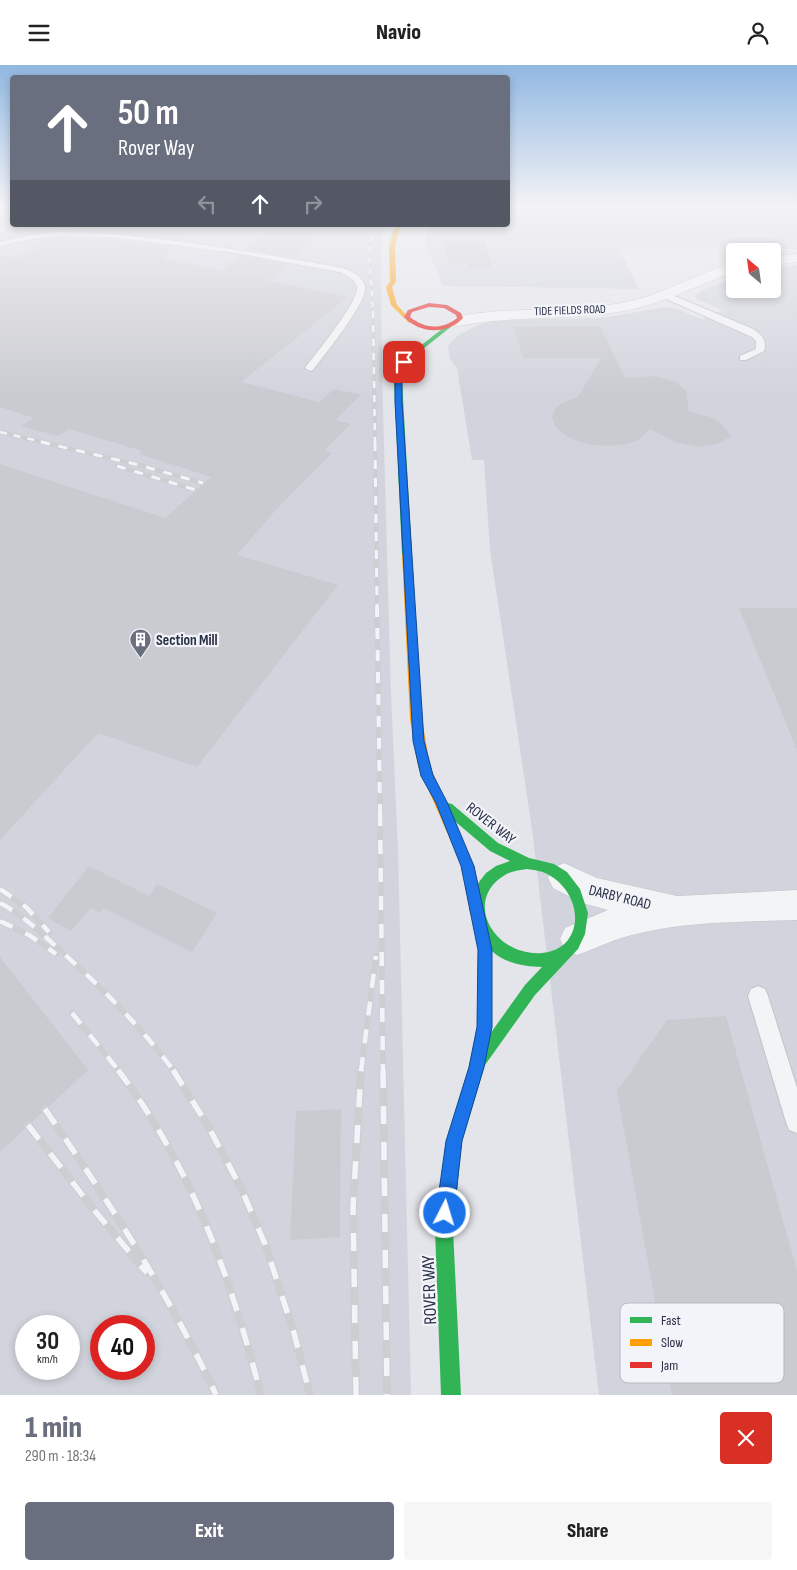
<!DOCTYPE html>
<meta charset="utf-8">
<style>
:root{--surface:#fff;--page:#f6f6f6;--text:#222;--muted:#767676;--accent:#6a6f7f}
body{margin:0;font-family:"Sofia Sans Condensed",sans-serif;background:var(--page);color:var(--text);height:100vh;display:flex;flex-direction:column;font-size:19px;white-space:nowrap}
*{box-sizing:border-box;margin:0}
p{font-size:16px;color:var(--muted)}
.icon{flex:none;width:28px;height:28px;fill:none;stroke:currentColor;stroke-width:2;stroke-linecap:round;stroke-linejoin:round}
.map{position:relative;height:1330px;overflow:hidden}
.sheet{display:flex;flex-direction:column;background:var(--surface);flex:1}
.sheet>*{flex:none}
.top-card{position:absolute;left:10px;top:10px;width:500px;height:152px;border-radius:5px;box-shadow:0 2px 8px #0003;background:#6a6f7f;color:#fff;overflow:hidden}
.needle{width:32px;rotate:331deg}
.controls{position:absolute;left:726px;top:178px;display:grid;gap:10px}
.controls a{display:grid;place-items:center;width:55px;height:55px;border-radius:5px;background:var(--surface);box-shadow:0 2px 8px #0003;font-size:25px}
.speed{position:absolute;left:15px;top:1250px;display:flex;gap:10px;font-size:25px;font-weight:700;text-align:center}
.speed>*{display:grid;place-content:center;width:65px;height:65px;border-radius:50%;background:var(--surface);box-shadow:0 2px 8px #0003;line-height:1}
.speed small{font-size:12px;font-weight:400}
.speed .limit{border:8px solid #d22;background:#fff;color:#111}
.pin{position:absolute;display:grid;place-items:center;width:42px;height:42px;color:#fff;margin:-21px;border-radius:10px;box-shadow:0 2px 8px #0006}
.me{position:absolute;width:55px;margin:-28px;rotate:5deg;stroke-linejoin:round;filter:drop-shadow(0 0 4px #0008)}
.turn{display:flex;align-items:center;gap:18px;height:105px;padding:0 25px;font-size:22px}
.turn .icon{width:65px;height:65px;stroke-width:2.5}
.turn b{display:block;font-size:35px;line-height:42px}
.lanes{display:flex;align-items:center;height:48px;padding:0 25px;background:#0003;justify-content:center;gap:25px;direction:ltr}
.lanes .off{opacity:.35}
.round{display:grid;place-items:center;flex:none;width:52px;height:52px;border-radius:5px;background:var(--page)}
.overview{display:flex;align-items:center;justify-content:space-between;height:85px;padding:0 25px}
h1{font-size:30px;font-weight:800;line-height:38px;color:var(--accent)}
.action{display:flex;gap:10px;margin-top:auto;padding:10px 25px}
.action a{flex:1;height:58px;border-radius:5px;background:var(--accent);color:#fff;font-size:20px;font-weight:800;line-height:58px;text-align:center}
.action a+a{background:var(--page);color:var(--text)}
header{display:flex;justify-content:space-between;align-items:center;height:65px;padding:0 25px;background:var(--surface);font-size:22px;font-weight:800}
.map>svg:first-child{display:block}
.built{fill:#d2d4dd;fill-rule:evenodd}
.building{fill:#cacbd0}
.lines{fill:none;stroke-linecap:round;stroke-linejoin:round}
.lane-casing{stroke:#c2c3c8;stroke-width:2}
.street-casing{stroke:#c2c3c8;stroke-width:1}
.lane{fill:#f3f4f6;fill-rule:evenodd}
.street{fill:#f3f4f6;fill-rule:evenodd}
.fast{fill:#30b455;fill-rule:evenodd}
.slow{fill:#ff9f0a;fill-rule:evenodd}
.jam{fill:#e5322d;fill-rule:evenodd}
.rail-far5-casing{stroke:#cdced1;stroke-width:2.5}
.rail-far4-casing{stroke:#cdced1;stroke-width:4}
.rail-far3-casing{stroke:#cdced1;stroke-width:4.5}
.rail-far2-casing{stroke:#cdced1;stroke-width:5.5}
.rail-far1-casing{stroke:#cdced1;stroke-width:6}
.rail-casing{stroke:#cdced1;stroke-width:8}
.rail-far5{stroke:#f2f4f9;stroke-width:2;stroke-dasharray:5.5;stroke-linecap:butt}
.rail-far4{stroke:#f2f4f9;stroke-width:2.5;stroke-dasharray:7;stroke-linecap:butt}
.rail-far3{stroke:#f2f4f9;stroke-width:3;stroke-dasharray:9;stroke-linecap:butt}
.rail-far2{stroke:#f2f4f9;stroke-width:4;stroke-dasharray:11;stroke-linecap:butt}
.rail-far1{stroke:#f2f4f9;stroke-width:4.5;stroke-dasharray:14;stroke-linecap:butt}
.rail{stroke:#f2f4f9;stroke-width:5.5;stroke-dasharray:18;stroke-linecap:butt}
.route{fill:#1a73e8;stroke:#114b97}
.labels{text-anchor:middle;stroke-width:4.5;stroke-linejoin:round;paint-order:stroke}
.far-street-label{font-size:12px;fill:#282f45;stroke:#f2f4f9}
.poi-label{font-size:15px;font-weight:bold;fill:#282f45;stroke:#f2f4f9;text-anchor:start}
.street-label{font-size:15px;fill:#282f45;stroke:#f2f4f9}
.near-street-label{font-size:18px;fill:#282f45;stroke:#f2f4f9}
.key{fill:#f2f4f9;stroke:#b5b9c3;stroke-width:1}
.key-label{font-size:14px;fill:#282f45}
</style>
<header><svg class="icon" aria-label="menu" viewBox="0 0 24 24"><path d="M4 6h16M4 12h16M4 18h16"/></svg>Navio<svg class="icon" aria-label="person" viewBox="0 0 24 24"><circle cx="12" cy="8" r="4"/><path d="M4 21q1-7 8-7t8 7"/></svg></header>
<div class="map">
<svg width="797" height="1330" viewBox="0 0 797 1330">
<rect width="100%" height="100%" fill="#e4e5ea"/>
<g class="built">
<path d="M0,142H12V160H386L381,172V187L382,307L391,630L398,786L411,1330H0ZM26,1261H69V1304H26ZM101,1261H144V1304H101Z"/>
<path d="M508,142H797V184H619L639,224L443,221L424,175L430,160H508Z"/>
<path d="M797,200V1330H599L532,764L490,485L484,395H472L457,303L450,294L448,281L457,271L478,260L495,255L601,253L666,242L677,244L702,254L723,245L698,235L695,231L701,226L735,212V224H772L773,203Z"/>
</g>
<g class="building">
<path d="M41,160H192L185,165L195,167L184,175L94,167L58,165L41,167Z"/>
<path d="M271,162L319,167L293,192L246,184Z"/>
<path d="M58,173L113,174L175,182L161,193L222,206L239,190L287,199L270,216L348,232L241,317L319,337L334,324L361,330L335,355L351,359L325,385L332,388L275,446L237,490L338,520L197,702L98,668L0,775V399L165,453L211,412L139,389L142,386L69,364L58,371L21,361L34,353L0,342V190L16,193L40,180V175Z"/>
<path d="M485,175L492,203H467V199H448L444,176Z"/>
<path d="M600,261L625,313L656,311L676,317L686,326L689,346L714,353L721,358L731,371L718,379L697,382L675,377L650,364L639,375L626,379L610,381L592,380L576,376L563,369L555,361L552,352L555,344L562,338L578,332L601,293H523L514,262Z"/>
<path d="M739,543H797V683H796Z"/>
<path d="M89,801L149,831L157,819L217,848L192,887L104,843L100,848L91,843L71,866L48,853Z"/>
<path d="M0,892L88,1005L0,1087Z"/>
<path d="M726,951L797,1206V1330H672L617,1026L667,955Z"/>
<path d="M341,1044L340,1172L290,1175L296,1046Z"/>
</g>
<g class="lines">
<defs>
<g id="lane">
<path d="M58,167C154,169 247,186 342,203C351,205 363,212 365,222C367,238 324,290 313,305L310,306L305,303C316,288 359,237 357,222C355,214 346,210 340,207L237,188L113,172L58,171L31,174L0,181V177L31,170Z"/>
<path d="M664,229H670L753,264C762,270 767,275 764,286L746,295H740V291L756,284V276L752,272L664,233Z"/>
<path d="M758,921L765,924L768,931L797,1023V1068L789,1065L786,1057L748,931L751,924Z"/>
</g>
<g id="street">
<path d="M797,189V197L772,200V192Z"/>
<path d="M735,198V207C698,219 664,239 624,246C569,256 513,250 458,261L453,259L450,256L453,253L458,251C514,241 571,248 627,237C665,229 698,207 735,198Z"/>
<path d="M564,798L597,813L677,831L797,825V855C741,857 682,856 628,871C610,876 594,884 577,890L565,885L560,874L565,863L608,845L582,838L553,823L548,813L553,803Z"/>
</g>
</defs>
<use href="#lane" class="lane-casing"/>
<use href="#street" class="street-casing"/>
<use href="#lane" class="lane"/>
<use href="#street" class="street"/>
<g class="fast">
<path d="M447,260L452,261L423,284L413,288L407,297L402,316L412,489L407,492L402,489L394,316L401,297L409,286L419,282Z"/>
<path d="M448,738L452,739L498,778L529,793L554,799L567,807L580,824L588,848L585,869L578,884L535,930L485,1000L462,1076L453,1164L461,1330H441L435,1164L446,1076L469,1002L477,962L478,885L472,843L473,832L479,817L486,808L496,801L510,796L490,786L444,747L442,743L444,739ZM527,804C534,805 543,806 549,810C571,822 584,853 568,875C562,883 552,887 542,888C494,892 462,835 505,810C511,806 520,805 527,804ZM492,886C504,898 525,902 542,902L525,920L490,969Z"/>
</g>
<g class="slow">
<path d="M395,160H401L395,181L396,217L392,222L397,240L412,256L409,258L391,240L386,222L390,217L389,181Z"/>
<path d="M407,486L412,489L422,654L430,701L467,786L465,790L461,792L457,790L418,701L410,654L402,489Z"/>
</g>
<g class="jam">
<path d="M429,238L447,240L461,248L463,253C447,270 420,269 404,252L408,245ZM429,242L444,243L456,250L457,253C442,265 425,264 410,252L412,247Z"/>
<path d="M461,780L465,782L474,801L484,847L482,851L477,853L472,851L470,847L462,801L455,786L457,782Z"/>
</g>
<defs>
<g id="rail-far5">
<path d="M373,160L369,188L373,247"/>
<path d="M0,166L13,160"/>
</g>
<g id="rail-far4">
<path d="M373,246L375,378"/>
<path d="M0,367L47,378"/>
</g>
<g id="rail-far3">
<path d="M41,377L135,399L203,418"/>
<path d="M375,377L377,542"/>
<path d="M117,401L196,425"/>
</g>
<path id="rail-far2" d="M377,541L380,748"/>
<g id="rail-far1">
<path d="M380,747L383,1006"/>
<path d="M0,824L26,842L49,867"/>
<path d="M0,838C23,850 40,867 60,885C101,922 141,962 174,1006"/>
<path d="M0,856L29,870L56,889"/>
<path d="M72,948L119,1006"/>
<path d="M361,1006L376,891"/>
</g>
<g id="rail">
<path d="M118,1005C193,1104 230,1211 261,1330"/>
<path d="M173,1005L208,1061L241,1123L265,1179L294,1268L310,1330"/>
<path d="M383,1005L387,1330"/>
<path d="M45,1044C108,1136 169,1228 216,1330"/>
<path d="M28,1060L94,1145L147,1208"/>
<path d="M356,1330L353,1142L361,1005"/>
</g>
</defs>
<use href="#rail-far5" class="rail-far5-casing"/>
<use href="#rail-far4" class="rail-far4-casing"/>
<use href="#rail-far3" class="rail-far3-casing"/>
<use href="#rail-far2" class="rail-far2-casing"/>
<use href="#rail-far1" class="rail-far1-casing"/>
<use href="#rail" class="rail-casing"/>
<use href="#rail-far5" class="rail-far5"/>
<use href="#rail-far4" class="rail-far4"/>
<use href="#rail-far3" class="rail-far3"/>
<use href="#rail-far2" class="rail-far2"/>
<use href="#rail-far1" class="rail-far1"/>
<use href="#rail" class="rail"/>
</g>
<linearGradient id="sky" x2="0" y2="1"><stop stop-color="#91b8e1"/><stop offset="0.43" stop-color="#f3f3f6"/><stop offset="1" stop-color="#f3f3f6" stop-opacity="0"/></linearGradient>
<rect width="797" height="329" fill="url(#sky)"/>
<path class="route" d="M402,296L408,297L402,316V337L424,676L433,710L447,737L474,801L492,885V962L484,1002L462,1076L454,1148L451,1154L445,1157L439,1154L436,1148L446,1076L469,1002L477,962L478,885L461,801L436,738L421,711L413,676L395,337V316Z"/>
<defs>
<symbol id="building-pin" viewBox="-11 -11 22 30"><path d="M0 17L-7.5 6A9.5 9.5 0 1 1 7.5 6Z" fill="#6a6f7f" stroke="#f2f4f9"/><path d="M-4-6H4V6H1V3H-1V6H-4ZM-2.5-4.3h1.7v1.8h-1.7ZM.8-4.3h1.7v1.8H.8ZM-2.5-1h1.7V.8h-1.7ZM.8-1h1.7V.8H.8Z" fill="#fff"/></symbol>
</defs>
<g fill-rule="evenodd">
<use href="#building-pin" x="128" y="562" width="25" height="34"/>
</g>
<g class="labels">
<g class="far-street-label">
<text transform="translate(570 245) rotate(-2)" y="4">TIDE FIELDS ROAD</text>
</g>
<g class="poi-label">
<text x="156" y="580">Section Mill</text>
</g>
<g class="street-label">
<text transform="translate(491 758) rotate(38)" y="5">ROVER WAY</text>
<text transform="translate(620 832) rotate(14)" y="5">DARBY ROAD</text>
</g>
<g class="near-street-label">
<text transform="translate(429 1225) rotate(-92)" y="6">ROVER WAY</text>
</g>
</g>
<rect x="620" y="1238" width="164" height="80" rx="8" class="key"/>
<rect x="630" y="1252" width="22" height="6" fill="#30b455"/>
<rect x="630" y="1274" width="22" height="7" fill="#ff9f0a"/>
<rect x="630" y="1297" width="22" height="6" fill="#e5322d"/>
<g class="key-label">
<text x="661" y="1260">Fast</text>
<text x="661" y="1282">Slow</text>
<text x="661" y="1305">Jam</text>
</g>
</svg>
<div class="controls">
<a><svg class="needle" viewBox="-14 -14 28 28"><path d="M0-13l5 13h-10z" fill="#e53935"/><path d="M0 13l5-13h-10z" fill="#767676"/></svg></a>
</div>
<div class="speed"><div>30<small>km/h</small></div><div class="limit">40</div></div>
<div class="pin" style="left:404px;top:297px;background:#d93025"><svg class="icon" aria-label="arrive" viewBox="0 0 24 24"><path d="M6 21V4h12l-3 4 3 4H6"/></svg></div>
<svg class="me" style="left:445px;top:1148px" viewBox="-20 -20 40 40"><circle r="17" fill="#1a73e8" stroke="#fff" stroke-width="3"/><path d="M0-11L8 9 0 5-8 9z" fill="#fff"/></svg>
<div class="top-card">
<div class="turn"><svg class="icon" aria-label="ahead" viewBox="0 0 24 24"><path d="M12 20V5M6 11l6-6 6 6"/></svg><div><b>50 m</b>Rover Way</div></div>
<div class="lanes"><svg class="icon off" aria-label="left" viewBox="0 0 24 24"><path d="M17 20v-9H6M10 6l-5 5 5 5"/></svg><svg class="icon" aria-label="ahead" viewBox="0 0 24 24"><path d="M12 20V5M6 11l6-6 6 6"/></svg><svg class="icon off" aria-label="right" viewBox="0 0 24 24"><path d="M7 20v-9h11M14 6l5 5-5 5"/></svg></div>
</div>
</div>
<section class="sheet">
<div class="overview"><div><h1>1 min</h1><p>290 m · 18:34</p></div><a class="round" style="background:#d93025;color:#fff"><svg class="icon" aria-label="close" viewBox="0 0 24 24"><path d="M6 6l12 12M18 6L6 18"/></svg></a></div>
<div class="action"><a>Exit</a><a>Share</a></div>
</section>
